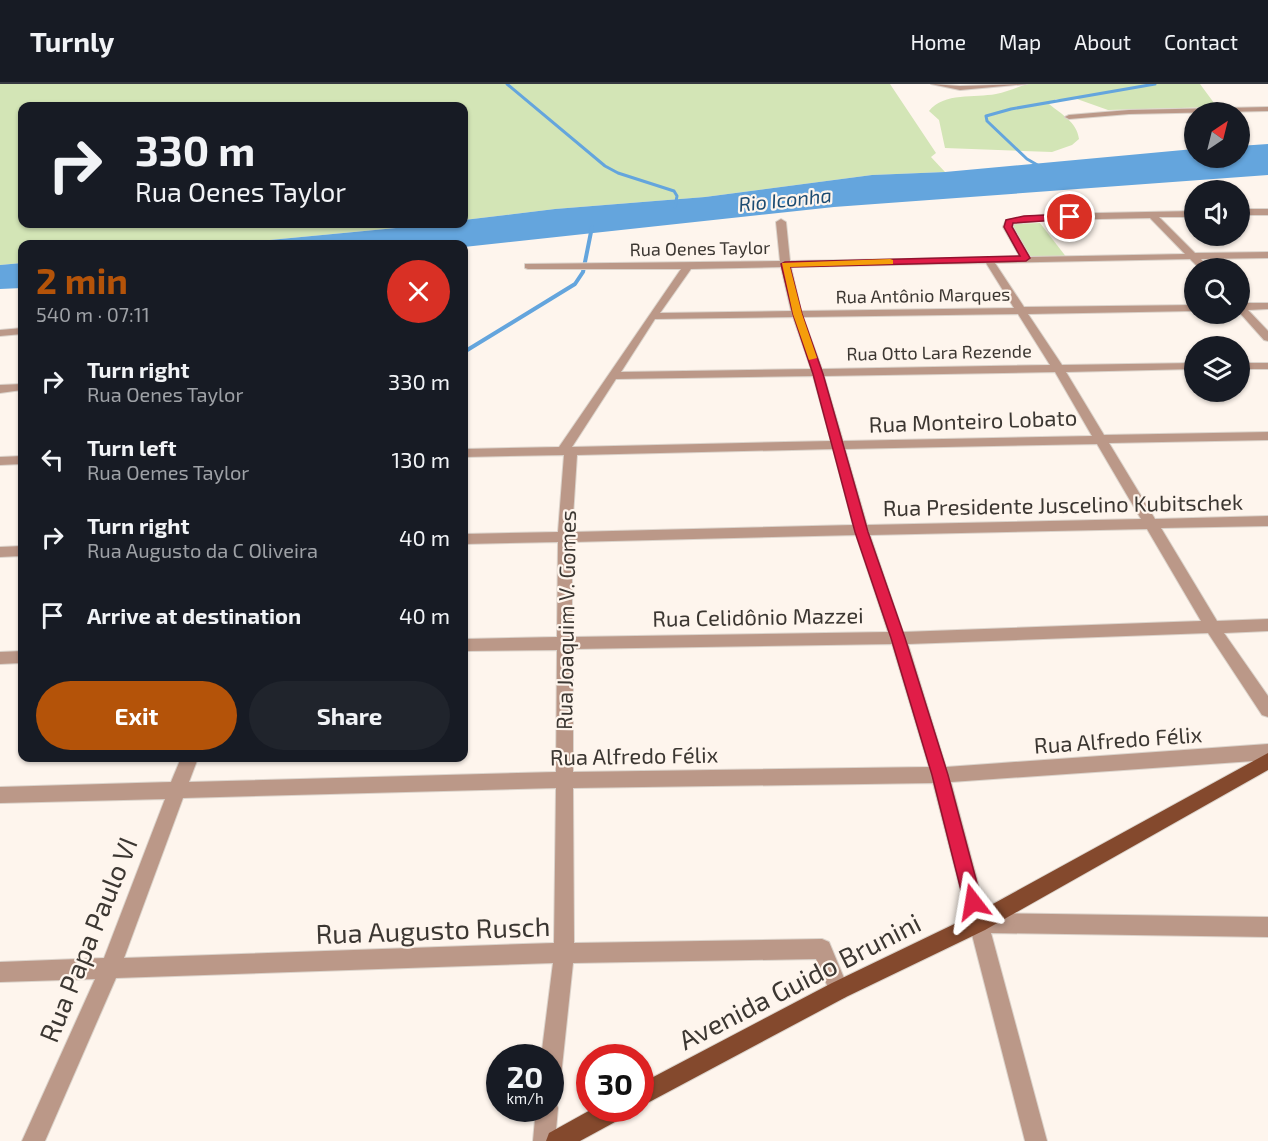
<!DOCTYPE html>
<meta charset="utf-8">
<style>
:root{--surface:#171b24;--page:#20242c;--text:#f1f3f6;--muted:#9ea1a6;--line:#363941;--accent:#b45309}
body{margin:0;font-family:"Exo 2",sans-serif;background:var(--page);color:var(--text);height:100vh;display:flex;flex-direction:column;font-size:22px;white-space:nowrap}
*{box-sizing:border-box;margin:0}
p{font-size:20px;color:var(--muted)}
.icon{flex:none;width:33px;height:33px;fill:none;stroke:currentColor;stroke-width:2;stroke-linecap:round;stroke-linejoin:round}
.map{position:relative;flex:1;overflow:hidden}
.panel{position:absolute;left:18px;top:156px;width:450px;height:522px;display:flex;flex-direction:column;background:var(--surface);border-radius:12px;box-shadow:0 2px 4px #0004}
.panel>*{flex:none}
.banner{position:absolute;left:18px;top:18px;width:450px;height:126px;border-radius:12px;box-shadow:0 2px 4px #0004;background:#171b24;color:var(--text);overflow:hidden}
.needle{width:39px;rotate:35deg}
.fabs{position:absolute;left:1184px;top:18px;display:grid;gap:12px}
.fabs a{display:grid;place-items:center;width:66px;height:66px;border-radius:50%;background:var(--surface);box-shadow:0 2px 4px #0004;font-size:30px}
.speed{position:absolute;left:486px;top:960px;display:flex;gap:12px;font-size:30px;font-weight:700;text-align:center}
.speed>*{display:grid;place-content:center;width:78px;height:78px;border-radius:50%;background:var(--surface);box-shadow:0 2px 4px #0004;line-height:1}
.speed small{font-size:15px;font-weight:400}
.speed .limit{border:9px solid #d22;background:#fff;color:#111}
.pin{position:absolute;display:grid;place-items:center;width:51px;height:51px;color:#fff;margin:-26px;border:3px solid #fff;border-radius:50%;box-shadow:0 2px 6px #0007}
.me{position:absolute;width:66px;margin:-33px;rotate:346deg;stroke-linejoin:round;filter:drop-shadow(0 0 4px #0008)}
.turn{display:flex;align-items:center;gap:21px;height:126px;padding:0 18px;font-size:27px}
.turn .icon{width:78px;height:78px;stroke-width:2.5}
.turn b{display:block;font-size:42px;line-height:51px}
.round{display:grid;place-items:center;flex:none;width:63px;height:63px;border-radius:32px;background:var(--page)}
.summary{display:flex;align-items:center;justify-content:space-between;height:102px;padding:0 18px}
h1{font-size:36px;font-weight:700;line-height:45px;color:var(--accent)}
.button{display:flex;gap:12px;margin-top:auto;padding:12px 18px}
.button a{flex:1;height:69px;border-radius:36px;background:var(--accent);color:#fff;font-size:24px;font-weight:700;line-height:69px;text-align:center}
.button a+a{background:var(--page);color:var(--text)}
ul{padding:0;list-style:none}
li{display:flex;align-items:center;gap:18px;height:78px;padding:0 18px}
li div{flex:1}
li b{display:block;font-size:22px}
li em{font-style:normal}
header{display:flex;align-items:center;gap:36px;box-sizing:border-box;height:84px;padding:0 30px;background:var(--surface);border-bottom:2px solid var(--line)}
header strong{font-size:28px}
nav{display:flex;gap:33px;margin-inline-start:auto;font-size:21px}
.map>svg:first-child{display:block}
.green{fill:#d3e5b6}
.water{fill:#64a5dd}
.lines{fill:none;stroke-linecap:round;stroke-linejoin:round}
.stream-far1{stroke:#64a5dd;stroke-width:3}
.stream{stroke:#64a5dd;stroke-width:4}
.street-casing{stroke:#dbd3cb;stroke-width:2}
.primary-casing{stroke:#dbd3cb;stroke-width:2}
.street{fill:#bb9888;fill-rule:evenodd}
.primary{fill:#84492d;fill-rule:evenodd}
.route{fill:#e11d48;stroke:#92132f;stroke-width:1.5}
.slow{fill:#f59e0b}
.labels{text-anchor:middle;stroke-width:4.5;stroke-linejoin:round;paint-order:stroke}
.far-street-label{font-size:18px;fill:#3c3732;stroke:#fef5ed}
.far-water-label{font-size:20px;font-style:italic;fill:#1d4c72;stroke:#fef5ed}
.street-label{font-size:22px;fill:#3c3732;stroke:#fef5ed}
.near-street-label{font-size:27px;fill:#3c3732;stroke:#fef5ed}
</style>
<header>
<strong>Turnly</strong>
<nav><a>Home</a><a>Map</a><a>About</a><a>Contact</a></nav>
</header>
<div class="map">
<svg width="1268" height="1057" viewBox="0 0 1268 1057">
<rect width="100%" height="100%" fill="#fef5ed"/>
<g class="green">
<path d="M0,0H890L936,69L931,73L945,88L872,91L705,113L555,125L464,136V22H22V140H438L229,160H22V179L0,181Z"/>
<path d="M1028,0H1200L1217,23L1108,26L1077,15H1056L1049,20C1061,30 1077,38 1079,55L1072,61L1052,68L945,64L939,36L929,27C944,8 975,14 996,10C1007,8 1017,3 1028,0Z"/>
<path d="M1040,139L1067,174L1023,176L1004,140Z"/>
</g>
<g class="water">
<path d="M1268,60V91L834,123L464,163V160H229L438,140H464V136L555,125L705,113L872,91L945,88L1194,65V74H1239V62Z"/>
<path d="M22,179V204L0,205V181Z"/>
</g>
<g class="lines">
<g class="stream-far1">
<path d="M507,0L605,82L618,89L674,107L677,112L675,123"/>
<path d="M1041,83L1027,75L987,37L986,32L1011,25L1155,0"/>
</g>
<path class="stream" d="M464,268L575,200L583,188L592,143"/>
<defs>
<g id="street">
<path d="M931,0L960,2L1027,0L960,6Z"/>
<path d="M1268,23V27L1129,30L1069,35L1065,33L1069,31L1129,26Z"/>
<rect x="1239" y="125" width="29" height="6"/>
<path d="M1194,127V133H1159L1195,169L1268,168V174L1201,175L1209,184H1199L1190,175L995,179L1024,223L1194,221V227L1028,230L1062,281L1194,279V285L1066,288L1104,351L1268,348V356L1109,359L1155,435L1268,432V442L1161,444L1217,537L1268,535V547L1224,549L1268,612V633L1262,631L1208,549L908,560L946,683L1268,660V676L951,698L986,829L1268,833V853L991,849L1047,1057H1025L933,699L573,704L574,859L822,855L829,858L849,906L846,913L839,916L832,913L816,875L573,879L561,992L558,1000L550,1003V974H541L553,879L116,894L45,1057H22L95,895L0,898V878L104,874L165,715L0,719V703L171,698L181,674H198L189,698L556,688L557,566L464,567V555L557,553L558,458L464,460V450L558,448L564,371L464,373V365L559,363L681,185H528L525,184V180L780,177L776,138L781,135L786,138L790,177L1020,173L1003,143L1006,136L1049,130ZM1150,134L1185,170L1030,173L1013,143V140L1049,136ZM986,179L1014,224L801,227L791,183ZM781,183L791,227L660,229L691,185ZM1018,230L1050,281L822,285L803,233ZM793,233L811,285L621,288L655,235ZM1055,288L1092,352L843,357L824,292ZM813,292L831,357L572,363L616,295ZM1097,360L1141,435L867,441L845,365ZM833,365L853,441L572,448L577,371ZM1147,445L1201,537L903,548L870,451ZM856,451L888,548L572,553V458ZM892,560L929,683L573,688V565ZM556,704L554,859L124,874L183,714Z"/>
<path d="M1239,219H1268V225L1248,226L1268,247V257L1264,256L1239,228Z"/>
<path d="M22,244V250L0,252V246Z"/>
<rect x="1239" y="279" width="29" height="6"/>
<path d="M22,300V306L0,309V301Z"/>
<path d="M22,372V380L0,381V373Z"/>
<path d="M22,462V472L0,473V463Z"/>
<path d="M22,567V579L0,580V568Z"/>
<path d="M550,1014L555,1016L558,1024L555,1057H533L536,1024H550Z"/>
</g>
<g id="primary">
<path d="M1268,669V686L985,846L846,913L640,1023V1000L832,899L971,832Z"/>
<path d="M594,1024H629L626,1032L580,1057H546L549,1049Z"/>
</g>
</defs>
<use href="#street" class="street-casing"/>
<use href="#primary" class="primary-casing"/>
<use href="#street" class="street"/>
<use href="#primary" class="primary"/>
</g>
<path class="route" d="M1070,130L1074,133L1073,135L1013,139L1012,143L1030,174L1026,177L790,183L802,230L823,290L868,448L905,554L948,691L982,818L979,824L973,827L967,824L964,818L932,691L891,554L855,448L813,290L793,230L781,180L785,178L1020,172L1004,143L1006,136L1024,132Z"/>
<path class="slow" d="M890,175L893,176V180L790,183L802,230L817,274L809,276L793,230L782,179Z"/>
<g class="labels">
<g class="far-street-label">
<text transform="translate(700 165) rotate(-1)" y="6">Rua Oenes Taylor</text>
<text transform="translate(923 212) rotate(-1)" y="6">Rua Antônio Marques</text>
<text transform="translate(939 269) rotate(-1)" y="6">Rua Otto Lara Rezende</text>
</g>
<g class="far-water-label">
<text transform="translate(785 116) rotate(-6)" y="7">Rio Iconha</text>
</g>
<g class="street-label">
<text transform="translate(973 337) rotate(-2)" y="8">Rua Monteiro Lobato</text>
<text transform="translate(1063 421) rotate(-1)" y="8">Rua Presidente Juscelino Kubitschek</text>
<text transform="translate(758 533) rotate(-1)" y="8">Rua Celidônio Mazzei</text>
<text transform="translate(566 536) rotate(-89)" y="8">Rua Joaquim V. Gomes</text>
<text transform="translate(1118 656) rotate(-4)" y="8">Rua Alfredo Félix</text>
<text transform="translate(634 672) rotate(-1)" y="8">Rua Alfredo Félix</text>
</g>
<g class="near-street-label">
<text transform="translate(433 847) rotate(-2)" y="9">Rua Augusto Rusch</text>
<text transform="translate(89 856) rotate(-68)" y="9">Rua Papa Paulo VI</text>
<text transform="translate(800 898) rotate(-27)" y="9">Avenida Guido Brunini</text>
</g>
</g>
</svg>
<div class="fabs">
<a><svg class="needle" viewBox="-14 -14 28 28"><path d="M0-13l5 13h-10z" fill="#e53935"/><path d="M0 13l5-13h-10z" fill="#9ea1a6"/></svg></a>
<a><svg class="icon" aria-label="sound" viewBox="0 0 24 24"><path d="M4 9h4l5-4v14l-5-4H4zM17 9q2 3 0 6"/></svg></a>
<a><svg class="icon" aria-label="search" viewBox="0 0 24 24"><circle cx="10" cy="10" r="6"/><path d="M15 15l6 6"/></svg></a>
<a><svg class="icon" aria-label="layers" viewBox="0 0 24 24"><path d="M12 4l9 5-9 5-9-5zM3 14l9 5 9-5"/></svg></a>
</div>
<div class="speed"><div>20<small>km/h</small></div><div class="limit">30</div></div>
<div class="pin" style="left:1070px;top:133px;background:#d93025"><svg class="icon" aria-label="arrive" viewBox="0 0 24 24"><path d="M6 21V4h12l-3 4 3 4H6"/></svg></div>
<svg class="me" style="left:973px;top:818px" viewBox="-20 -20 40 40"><path d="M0-17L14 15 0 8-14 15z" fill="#e11d48" stroke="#fff" stroke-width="4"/></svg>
<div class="banner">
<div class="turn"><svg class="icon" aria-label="right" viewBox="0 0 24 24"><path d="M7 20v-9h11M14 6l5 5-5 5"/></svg><div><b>330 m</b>Rua Oenes Taylor</div></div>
</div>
<section class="panel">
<div class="summary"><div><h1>2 min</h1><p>540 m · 07:11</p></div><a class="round" style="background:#d93025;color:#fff"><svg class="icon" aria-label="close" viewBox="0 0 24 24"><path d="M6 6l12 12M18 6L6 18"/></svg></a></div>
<ul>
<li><svg class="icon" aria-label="right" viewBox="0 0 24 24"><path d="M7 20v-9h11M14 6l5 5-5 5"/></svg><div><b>Turn right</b><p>Rua Oenes Taylor</p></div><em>330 m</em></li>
<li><svg class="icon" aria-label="left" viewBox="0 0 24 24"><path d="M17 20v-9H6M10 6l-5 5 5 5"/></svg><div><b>Turn left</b><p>Rua Oemes Taylor</p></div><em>130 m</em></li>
<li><svg class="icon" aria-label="right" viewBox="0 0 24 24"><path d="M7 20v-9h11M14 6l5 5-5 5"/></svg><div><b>Turn right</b><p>Rua Augusto da C Oliveira</p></div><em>40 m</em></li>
<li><svg class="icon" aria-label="arrive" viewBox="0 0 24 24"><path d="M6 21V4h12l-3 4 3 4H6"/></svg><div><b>Arrive at destination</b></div><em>40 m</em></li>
</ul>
<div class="button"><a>Exit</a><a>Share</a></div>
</section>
</div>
